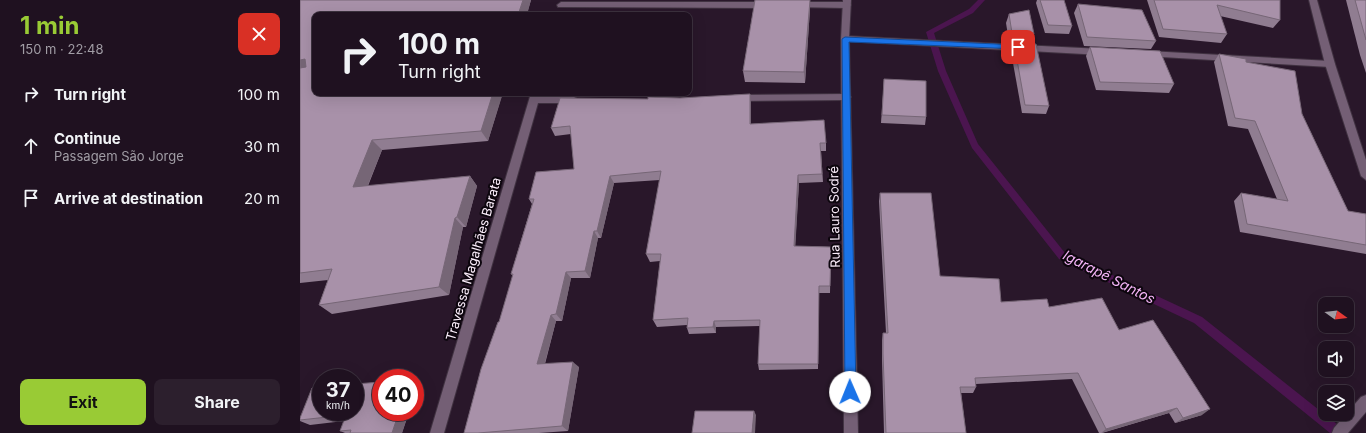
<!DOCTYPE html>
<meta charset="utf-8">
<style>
:root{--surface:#1f1120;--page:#2c1f2d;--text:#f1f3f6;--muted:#a19da5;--line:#3c313e;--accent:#99cb35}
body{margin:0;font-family:Inter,sans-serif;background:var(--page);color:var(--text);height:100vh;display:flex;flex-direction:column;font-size:15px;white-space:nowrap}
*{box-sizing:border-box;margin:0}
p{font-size:13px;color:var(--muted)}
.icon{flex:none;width:22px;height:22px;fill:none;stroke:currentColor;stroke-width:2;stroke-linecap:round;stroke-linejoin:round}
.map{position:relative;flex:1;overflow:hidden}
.sheet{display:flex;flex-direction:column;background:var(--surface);width:300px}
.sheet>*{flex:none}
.top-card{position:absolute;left:12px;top:12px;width:380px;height:84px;border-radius:8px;box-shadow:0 4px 16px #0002,0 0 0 1px var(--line);background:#1f1120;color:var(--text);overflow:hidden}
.needle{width:26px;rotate:105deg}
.buttons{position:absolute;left:1018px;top:297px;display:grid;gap:8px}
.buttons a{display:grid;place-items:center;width:36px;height:36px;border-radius:8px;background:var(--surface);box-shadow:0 4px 16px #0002,0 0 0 1px var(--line);font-size:20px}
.speed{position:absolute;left:12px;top:369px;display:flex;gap:8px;font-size:20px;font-weight:700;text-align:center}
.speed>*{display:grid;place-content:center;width:52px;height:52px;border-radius:50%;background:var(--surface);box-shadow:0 4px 16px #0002,0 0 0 1px var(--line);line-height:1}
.speed small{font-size:10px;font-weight:400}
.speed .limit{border:6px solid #d22;background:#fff;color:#111}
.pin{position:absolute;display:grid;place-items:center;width:34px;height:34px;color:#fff;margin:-17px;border-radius:8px;box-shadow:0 2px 6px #0006}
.me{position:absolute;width:44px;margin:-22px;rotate:359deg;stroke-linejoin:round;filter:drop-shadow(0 0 3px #0008)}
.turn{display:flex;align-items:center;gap:14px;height:84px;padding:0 20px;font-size:18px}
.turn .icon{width:52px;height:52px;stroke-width:2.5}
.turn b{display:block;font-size:28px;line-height:34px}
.round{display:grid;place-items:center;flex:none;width:42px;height:42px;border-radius:8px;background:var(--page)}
.head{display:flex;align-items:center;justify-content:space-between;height:68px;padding:0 20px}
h1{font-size:24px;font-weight:700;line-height:30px;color:var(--accent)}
.primary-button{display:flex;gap:8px;margin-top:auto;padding:8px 20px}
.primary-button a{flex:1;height:46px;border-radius:8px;background:var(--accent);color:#111;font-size:16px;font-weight:700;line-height:46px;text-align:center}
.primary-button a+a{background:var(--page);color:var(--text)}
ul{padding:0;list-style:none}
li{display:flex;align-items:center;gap:12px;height:52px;padding:0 20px}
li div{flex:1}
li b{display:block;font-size:15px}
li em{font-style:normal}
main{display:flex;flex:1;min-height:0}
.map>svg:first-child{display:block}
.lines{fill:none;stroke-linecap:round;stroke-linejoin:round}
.stream{fill:#4b154f;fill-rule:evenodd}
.minor-casing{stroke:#403241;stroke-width:2}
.tertiary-casing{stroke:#403241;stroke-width:2}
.minor{fill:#745f75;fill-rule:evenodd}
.tertiary{fill:#745f75;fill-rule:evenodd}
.wall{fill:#907d91}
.shaded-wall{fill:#766676}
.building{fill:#a891a9;stroke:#766676}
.route{fill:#1a73e8;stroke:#114b97}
.labels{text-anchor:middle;stroke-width:4;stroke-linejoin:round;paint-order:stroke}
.street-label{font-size:13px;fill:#fbeefb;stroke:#0d060e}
.water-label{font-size:14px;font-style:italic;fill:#f3b3f6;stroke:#0d060e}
</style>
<main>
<section class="sheet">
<div class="head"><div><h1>1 min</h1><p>150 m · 22:48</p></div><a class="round" style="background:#d93025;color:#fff"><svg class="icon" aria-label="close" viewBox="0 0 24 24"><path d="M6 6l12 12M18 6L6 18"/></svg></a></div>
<ul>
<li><svg class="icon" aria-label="right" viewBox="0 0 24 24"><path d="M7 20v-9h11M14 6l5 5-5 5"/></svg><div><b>Turn right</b></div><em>100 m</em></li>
<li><svg class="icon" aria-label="ahead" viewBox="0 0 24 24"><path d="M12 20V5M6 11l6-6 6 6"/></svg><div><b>Continue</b><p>Passagem São Jorge</p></div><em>30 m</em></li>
<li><svg class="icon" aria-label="arrive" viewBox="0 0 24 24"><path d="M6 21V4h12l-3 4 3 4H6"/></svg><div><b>Arrive at destination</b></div><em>20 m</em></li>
</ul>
<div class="primary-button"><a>Exit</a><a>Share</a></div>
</section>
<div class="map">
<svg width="1066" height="433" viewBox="0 0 1066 433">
<rect width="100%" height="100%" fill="#29172a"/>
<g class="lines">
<path class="stream" d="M678,0H685L673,13L634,33L646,71L678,144L765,253L902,317L1043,429L1045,433H1030L894,323L759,259L672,148L638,71L626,32L669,9Z"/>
<defs>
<g id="minor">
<path d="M261,2H468L472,5L468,8L258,7L257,5Z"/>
<path d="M496,2H547L551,5L547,8L493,7L492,5Z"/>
<path d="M545,36L802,49L806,52L802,55L542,41L541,39Z"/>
<path d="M848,51L1030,61L1035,64L1030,67L845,56V52Z"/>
<path d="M231,93H241L240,97H274L279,100L274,103H238L144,433H130Z"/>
<path d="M546,94L551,97L546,100L435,101L430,98L435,95Z"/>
</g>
<g id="tertiary">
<path d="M543,0H551L549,39L558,433H544L541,39Z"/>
<path d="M1009,0H1017L1035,64L1066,160V180L1061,176L1025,64Z"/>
<path d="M1066,395V412L1048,433H1032L1034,428L1061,397Z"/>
</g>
</defs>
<use href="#minor" class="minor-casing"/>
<use href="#tertiary" class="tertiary-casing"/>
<use href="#minor" class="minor"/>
<use href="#tertiary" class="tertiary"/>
</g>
<g class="wall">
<path d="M0,0H231L188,141L82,150L68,186L170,176L177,186L166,227H163L149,295L32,314L19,305L28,280L0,283Z"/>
<path d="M455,0H511H510V9L505,83L445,82L443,71Z"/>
<path d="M737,0H740L772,26L769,34L745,33L736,3Z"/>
<path d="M847,0H980V20L973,28L920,16L927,34L921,43L859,37Z"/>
<path d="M1046,0H1066V73L1060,55Z"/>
<path d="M778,4L856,41L851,49L784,46L774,13Z"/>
<path d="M709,14L734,34L731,43L709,42L706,23Z"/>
<path d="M714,43L749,106L746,114L722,113L711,52Z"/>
<path d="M790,47L874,84L869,93L796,90L786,56Z"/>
<path d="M919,54L946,62L1002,114L1048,211L1066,214V254L940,232L934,201L941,193L977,199L948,129L928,126L914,62Z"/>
<path d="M584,79L626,117L625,125L581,123Z"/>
<path d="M451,102V124L526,143V151H521L523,182L499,183L495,246L531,247L530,293H519L518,369L459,370L458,364L460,326L416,327V333L389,334L387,328V325L357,327L353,320L360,261L350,262L346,254L360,180L314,183L301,238H298L290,278H271L262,321H256L245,364L279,367L268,431L239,433H164L199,322L213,276L211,274L232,204L229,199L274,169L271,134L255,136L251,128Z"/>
<path d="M580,193L640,276L701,302L749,307L819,330L902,415L875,423L869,413L802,433H799L772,379L676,384V387L673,393H661L666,433H584L582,360V340L583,333H586L579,201Z"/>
<path d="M81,412H109L102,433H45L40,431L44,421L10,425L0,421V418Z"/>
</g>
<g class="shaded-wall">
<path d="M223,0H231L227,15H218Z"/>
<path d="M510,0V9L505,83L504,72Z"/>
<path d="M5,59L15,70L0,72V60Z"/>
<path d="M193,93H203L188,141L181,131Z"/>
<path d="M450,94L451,102V132L450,124Z"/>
<path d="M72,140L82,150L63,197L53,187Z"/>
<path d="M498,175L499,183L495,253L494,246Z"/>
<path d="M170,176L177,186L166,227L157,217Z"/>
<path d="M310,176L314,183L301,238L297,231Z"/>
<path d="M155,218L163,227L149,295L139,287Z"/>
<path d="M294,231L298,238L290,278L285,271Z"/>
<path d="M266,272L271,278L262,321L256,314Z"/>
<path d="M251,315L256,321L243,370L237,364Z"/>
<path d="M414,321L416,327V333L413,327Z"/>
<path d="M273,362L279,367L268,431L262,426Z"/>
<path d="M115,383L117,384L115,391Z"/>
<path d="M877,408L869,413L801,433L806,429Z"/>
<path d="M910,409L902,415L875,423L883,418Z"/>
<path d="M454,411L456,415L455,433H452Z"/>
<path d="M99,412H109L102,433H92Z"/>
</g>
<g class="building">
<path d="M0,0H223L218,15H15V93H193L181,131L72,140L53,187L170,176L157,217L155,218L139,287L19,305L32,269L0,273V68L6,67L5,59L0,60Z"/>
<path d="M455,0H510L504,72L443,71Z"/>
<path d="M740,0H764L772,26L748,25Z"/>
<path d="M854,0H980V20L917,5L927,34L863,29Z"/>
<path d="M1055,0H1066V40Z"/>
<path d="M778,4L842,10L856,41L787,37Z"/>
<path d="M729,10L734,34L712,33L709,14Z"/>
<path d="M714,43L736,44L749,106L725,105Z"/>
<path d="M790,47L860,51L874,84L800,82Z"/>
<path d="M919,54L946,59V62L995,71L1002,114L1048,211L1066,214V245L947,224L941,193L988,201L955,121L935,118Z"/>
<path d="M584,79L626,81V117L582,115Z"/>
<path d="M450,94V124L524,120L526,143H520L522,174L498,175L494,246L531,247L530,286H519L518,364H458L460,320L414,321L413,327L387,328L388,318L353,320L361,254H346L361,171L310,176L297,231H294L285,271L266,272L256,314L251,315L237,364L273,362L262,426L178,433H164L181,369L198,322H199L213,274H211L234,199H229L236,172L274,169L270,126L251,128L260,98L348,99V97L380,98Z"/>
<path d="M580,193H631L640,276L699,279L701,302L747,299L749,307L802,298L819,330L853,320L910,409L883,418L877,408L806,429L778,373L675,378L676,387H660L666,433H586L583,354V333H588Z"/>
<path d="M81,382V412H99L92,433H50L51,430L40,431L46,415L0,420V418L12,388L21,387V412H55V384Z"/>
<path d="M395,411H454L452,433H392Z"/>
</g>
<path class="route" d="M545,37L718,45L722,47L718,49L549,42L556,392L554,396L550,397L546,396L545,392L542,39Z"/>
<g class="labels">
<g class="street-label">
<text transform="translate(534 217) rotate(-91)" y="5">Rua Lauro Sodré</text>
<text transform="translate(173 259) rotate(-74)" y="5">Travessa Magalhães Barata</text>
</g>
<g class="water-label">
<text transform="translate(809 277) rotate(27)" y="5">Igarapê Santos</text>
</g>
</g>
</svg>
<div class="buttons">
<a><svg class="needle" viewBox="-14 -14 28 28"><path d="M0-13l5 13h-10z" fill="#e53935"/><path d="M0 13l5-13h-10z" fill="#a19da5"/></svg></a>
<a><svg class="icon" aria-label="sound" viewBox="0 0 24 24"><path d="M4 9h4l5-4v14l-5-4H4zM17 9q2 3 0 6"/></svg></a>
<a><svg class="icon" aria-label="layers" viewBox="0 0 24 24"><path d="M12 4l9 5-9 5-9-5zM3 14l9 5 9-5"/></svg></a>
</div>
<div class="speed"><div>37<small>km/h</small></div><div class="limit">40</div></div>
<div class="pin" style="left:718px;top:47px;background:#d93025"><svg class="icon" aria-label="arrive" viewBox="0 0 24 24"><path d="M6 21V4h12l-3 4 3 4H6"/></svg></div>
<svg class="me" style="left:550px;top:392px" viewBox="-20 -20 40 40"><circle r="19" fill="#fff"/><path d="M0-13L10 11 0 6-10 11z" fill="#1a73e8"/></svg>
<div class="top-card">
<div class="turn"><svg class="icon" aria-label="right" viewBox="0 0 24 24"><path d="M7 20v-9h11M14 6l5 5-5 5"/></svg><div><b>100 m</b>Turn right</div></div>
</div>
</div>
</main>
